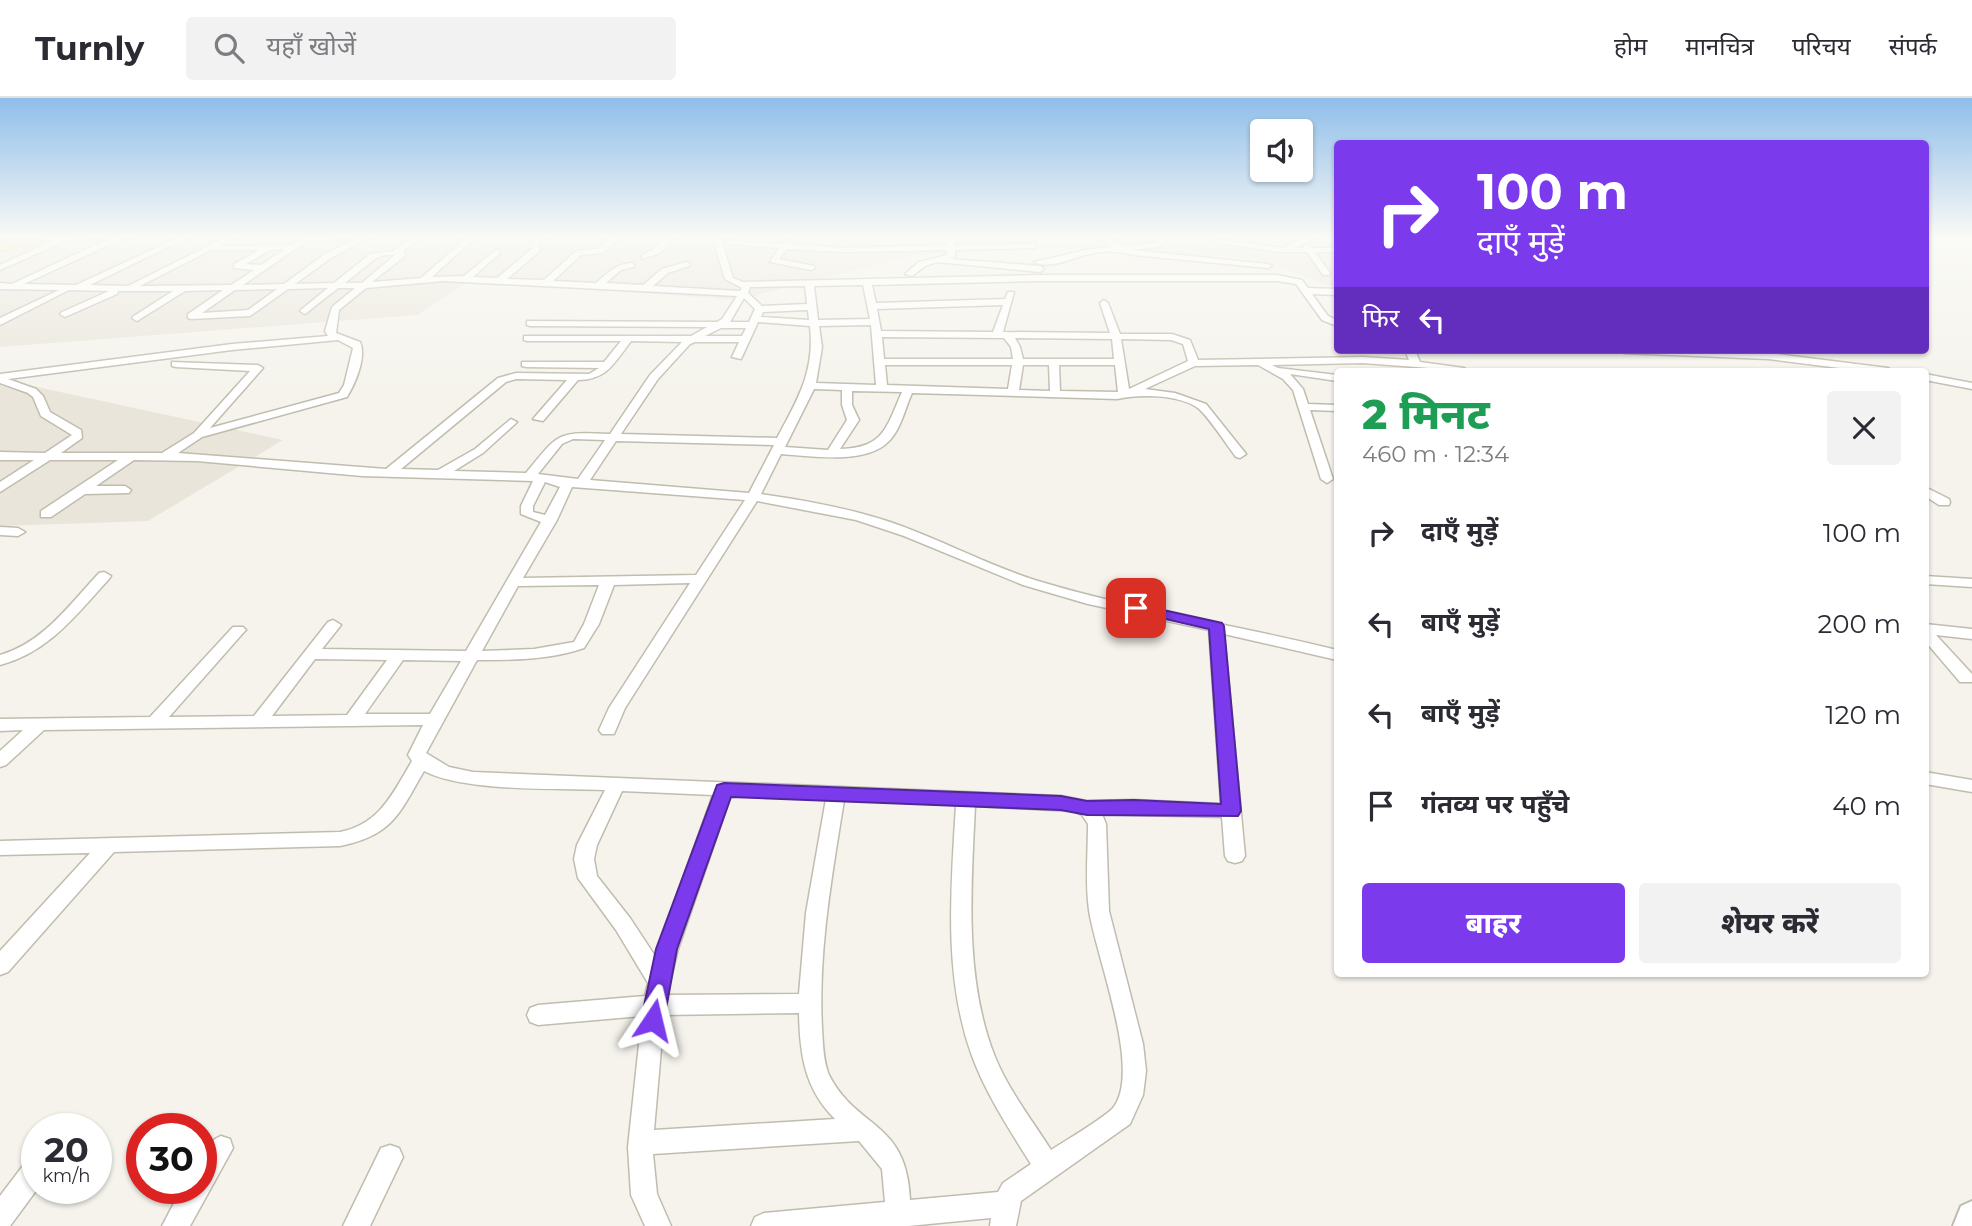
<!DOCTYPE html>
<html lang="hi">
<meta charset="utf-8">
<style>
:root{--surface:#fff;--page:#f2f2f3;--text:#2b2b33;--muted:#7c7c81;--line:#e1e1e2;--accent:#7c3aed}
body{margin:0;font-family:Montserrat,"Noto Sans Devanagari",sans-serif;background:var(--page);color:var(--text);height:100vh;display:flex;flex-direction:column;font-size:26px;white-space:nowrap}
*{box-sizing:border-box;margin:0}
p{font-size:23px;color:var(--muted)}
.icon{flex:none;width:38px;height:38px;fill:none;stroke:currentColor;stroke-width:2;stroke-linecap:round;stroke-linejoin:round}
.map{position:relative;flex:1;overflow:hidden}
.details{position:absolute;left:1334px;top:270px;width:595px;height:609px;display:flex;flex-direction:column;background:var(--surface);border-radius:7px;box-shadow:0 2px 5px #0004}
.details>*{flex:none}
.top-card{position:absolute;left:1334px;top:42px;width:595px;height:214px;border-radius:7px;box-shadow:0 2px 5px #0004;background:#7c3aed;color:#fff;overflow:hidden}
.controls{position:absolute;left:1250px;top:21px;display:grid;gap:14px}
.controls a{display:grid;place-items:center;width:63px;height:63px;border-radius:7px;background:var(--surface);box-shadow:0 2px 5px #0004;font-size:35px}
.speed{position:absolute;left:21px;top:1015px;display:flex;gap:14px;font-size:35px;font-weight:700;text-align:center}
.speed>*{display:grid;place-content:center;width:91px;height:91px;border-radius:50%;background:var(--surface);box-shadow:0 2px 5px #0004;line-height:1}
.speed small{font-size:18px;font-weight:400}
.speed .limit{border:10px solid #d22;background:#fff;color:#111}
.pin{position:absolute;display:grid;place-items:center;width:60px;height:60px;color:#fff;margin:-30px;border-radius:14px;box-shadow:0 4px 10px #0006}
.me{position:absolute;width:77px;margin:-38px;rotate:10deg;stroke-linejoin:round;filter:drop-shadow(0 0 5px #0008)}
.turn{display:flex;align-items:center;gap:24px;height:147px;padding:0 28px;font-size:32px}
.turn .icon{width:91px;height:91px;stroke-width:2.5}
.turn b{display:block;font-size:49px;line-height:60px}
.then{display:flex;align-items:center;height:66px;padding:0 28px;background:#0003;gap:14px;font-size:26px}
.round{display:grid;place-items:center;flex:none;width:74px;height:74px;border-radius:7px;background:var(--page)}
.head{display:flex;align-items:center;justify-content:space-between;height:119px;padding:0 28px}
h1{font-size:42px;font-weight:800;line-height:52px;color:#1e9e55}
.button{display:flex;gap:14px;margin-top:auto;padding:14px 28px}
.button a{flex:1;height:80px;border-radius:7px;background:var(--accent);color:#fff;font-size:28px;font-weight:800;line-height:80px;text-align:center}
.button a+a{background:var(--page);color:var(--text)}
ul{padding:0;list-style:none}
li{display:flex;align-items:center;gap:21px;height:91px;padding:0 28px}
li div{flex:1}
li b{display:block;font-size:26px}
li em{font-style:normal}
header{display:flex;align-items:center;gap:42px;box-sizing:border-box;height:98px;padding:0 35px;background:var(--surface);border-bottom:2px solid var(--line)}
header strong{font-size:33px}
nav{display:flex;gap:38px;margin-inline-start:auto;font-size:24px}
.search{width:490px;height:63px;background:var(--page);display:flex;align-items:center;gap:18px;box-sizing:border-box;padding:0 24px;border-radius:7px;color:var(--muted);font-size:26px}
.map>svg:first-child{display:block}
.residential{fill:#e9e5da}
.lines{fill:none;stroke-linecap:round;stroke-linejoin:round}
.minor-casing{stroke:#c0bcae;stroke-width:3}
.tertiary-casing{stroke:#c0bcae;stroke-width:4}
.primary-casing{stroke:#e0c76f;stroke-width:4}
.minor{fill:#fff;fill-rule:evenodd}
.tertiary{fill:#fff;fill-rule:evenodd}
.primary{fill:#fae89f;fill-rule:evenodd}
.route{fill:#7c3aed;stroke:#51269a;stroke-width:2}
</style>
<header>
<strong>Turnly</strong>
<div class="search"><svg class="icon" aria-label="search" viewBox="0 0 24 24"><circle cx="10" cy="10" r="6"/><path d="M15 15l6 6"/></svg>यहाँ खोजें</div>
<nav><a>होम</a><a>मानचित्र</a><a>परिचय</a><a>संपर्क</a></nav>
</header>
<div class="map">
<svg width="1972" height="1128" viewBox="0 0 1972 1128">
<rect width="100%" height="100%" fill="#f5f3ec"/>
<g class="residential">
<path d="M0,138H1337V190L1253,160L1062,150L913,157L738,202L470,182L417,217L0,249Z"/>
<path d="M0,281L283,342L148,423L0,428Z"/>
</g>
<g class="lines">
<defs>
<g id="minor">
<path d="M27,138H145L122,141L24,186L76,187L182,138H191L90,187L128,188L228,138H237L220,148L292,147L300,141L298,138H372L331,160L295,186L334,185L370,156L393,153L415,138H424L403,153L406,157L372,184L421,180L469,138H477L432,179L464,178L497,151L500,155L473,179L497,180L533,150L528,147L538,138H546L537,147L541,152L507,181L544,182L576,153L598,151L612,138H620L603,155L581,157L553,183L596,185C609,174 617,165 634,165V169L621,172L606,185L643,187L662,171L686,164L690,166L689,168L668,175L653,188L740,193L742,190L725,181L712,138H720L733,180L743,184L1042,177H1277L1302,182L1308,190L1337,191V197L1312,196L1328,218L1337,222V228L1322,222L1296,186L1277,183H1042L872,187L876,205L1005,201L1008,194H1014L1003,234L1110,235L1100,205L1104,202L1108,205L1120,236H1172L1190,242L1198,262L1363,259L1409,262L1405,252H1415L1420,264L1464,270L1469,273L1363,265L1272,267L1278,270L1337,277V283L1290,276L1303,291L1308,306L1337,307V313L1310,312L1333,381L1327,385L1321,381L1293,292L1283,281L1258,267L1195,268L1145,291L1175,295L1206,306L1246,356L1240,360L1236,359C1227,347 1208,318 1198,310C1178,296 1139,296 1117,301L912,295C905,310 901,332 888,344C865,367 810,358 781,356L761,396C804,402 848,410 890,424C940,441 987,467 1038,483C1137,513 1237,527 1337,552V562L1224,536L1245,758L1242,763L1235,765L1228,763L1225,758L1222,719L1102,716L1106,726L1109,813L1143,946L1146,973L1143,997L1130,1026L1021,1103L1016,1128H990L991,1120L908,1128H751L755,1119L764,1115L885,1104L882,1071L859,1043L653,1056L657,1096L671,1128H645L631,1097L628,1049L642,918L538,927L530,924L527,917L530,910L538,907L645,898L648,885L616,832L578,780L574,761L577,747L605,692C557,690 464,694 424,673C399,716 393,737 340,748L114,754L8,874L0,877V853L90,755L0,757V743L340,734C380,726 393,695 412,663L408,657L423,627L44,632L6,667L0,669V653L23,632L0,633V621L150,619L233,529H243L246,532L243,535L169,619L254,618L328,524L333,522L341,527L322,551L466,553L541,424L521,416V408L533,383L362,378L197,363L134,362L96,388H125L131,392L129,395L85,396L51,419H41V413L118,362H50L0,394V384L34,362H0V354L45,355L72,337L41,318L33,299L28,295L0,285V276L232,246L328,238L325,233L332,209L355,190H338L305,216L300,213L302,211L328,190L288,191L250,218L191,221L188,220V216L223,192L185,193L137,223L132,220L134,218L173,193H118L117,196L65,219L60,216L62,214L109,193L69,192L0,227V220L59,192L0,191V185L12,186L108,141L61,142V145L0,172V167L54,142H30ZM355,141L325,156L284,186L243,187L309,142ZM285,151L261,167L246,166L270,152ZM211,152H259L234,166V170L254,172L231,187L140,188ZM385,157H395L362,185H345L376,160ZM443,183L737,198L722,221L717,224L527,223V227L530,228L707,229L691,238H524V242L527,243H621L604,264H522V268L526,269L599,270L589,276L516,275L498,280L386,371L178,355L202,339L347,299C355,286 367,259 360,244L336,235L339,212L366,190ZM863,187L870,221L818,222L814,188ZM805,188L807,206L762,208L748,195L750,189ZM277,191L248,212L202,215L235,192ZM744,200L755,211L749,224H730ZM1003,207L993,234L881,233L877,211ZM808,212L809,222L761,219L763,214ZM758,224L810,228C815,273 798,301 777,340L621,336L658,281L690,246L695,244H739L732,259L741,261ZM871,227L876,287L816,285L822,249L819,228ZM721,230H746L742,238H705ZM882,239L1004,240L1011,249L1013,261H884ZM1015,240L1112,241L1114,261H1023L1020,249ZM1121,241L1171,242L1183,246L1188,263L1129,291ZM338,242L353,250L344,287L339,295L210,330L263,270L258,267L172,264V268L176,269L250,273L194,335L162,355H61L82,340L81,332L50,314L43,298L36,291L8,281L232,252ZM631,243L682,244L650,277L610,336C556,334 560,334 526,375L454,373L483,355L515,326L517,324L511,321L475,351L438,372L401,371L506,284L516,281L567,282L533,321L543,323L578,282C607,282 615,264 631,243ZM885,267H1012L1008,291L887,287ZM1023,267H1049L1050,293L1019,292ZM1059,267H1115L1118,294L1060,293ZM814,291L842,292V307L847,322L828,352L785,349ZM852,293L902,294C886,330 884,350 840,351L859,322L852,307ZM573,341L605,342L578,381L538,376L562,346ZM616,343L774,347L749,395L590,382ZM545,384L560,389L545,417L533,414V408ZM572,389L745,402L696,477L523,480L557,422ZM757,403L856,422L904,438L1023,487L1088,506L1209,532L1221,706L1134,702L1086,703L1061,698L473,674L449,669L426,655L477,562C513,562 550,562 584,550L599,526L614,487L690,485L609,610L599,632L602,636H614L625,610ZM599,487L584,526L574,544L534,551L482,553L518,488ZM315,561L387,562L347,617L272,618ZM403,562L461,563L430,616H365ZM622,693L713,697L655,858L630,820L597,778L594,761L597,747ZM731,697L826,701L806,815L799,896L667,897L678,851ZM844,702L956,707C951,790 943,878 972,958C986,996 1009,1031 1031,1066L1003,1085L998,1094L910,1102C907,1022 857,1032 829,977C823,963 823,945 822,930C818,853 832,778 844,702ZM975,708L1073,713L1082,717L1088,726C1088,754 1085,783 1089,812C1095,856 1143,973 1113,1010C1104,1020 1065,1043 1051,1052C1032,1022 1009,993 995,959C964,881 971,791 975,708ZM799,915C800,956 804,990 835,1021L654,1032L664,917Z"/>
<path d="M666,138H674L660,155L642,161V157L654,151Z"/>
<path d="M948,138H956L955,147L1037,146L1034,150L955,152V158L951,161L1040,168L1044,171L1040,174L937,164L925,168L912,178L905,176L919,164L947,157V152L845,154L787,151L779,161L814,168L815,170L811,172L770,164L779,150L723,145L727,143L783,146L789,142L793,144L791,146L845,150L948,147Z"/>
<path d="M1100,138H1108C1119,153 1139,146 1156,145L1159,143L1155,138H1163L1167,143L1158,149L1132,152L1268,166L1272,168L1268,170L1133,157C1118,153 1104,152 1089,156C1072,160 1049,172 1034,164L1090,151L1110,149Z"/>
<path d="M1307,138H1316L1295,150H1303L1306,146L1311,150H1337V154H1315L1330,175L1329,177H1323L1307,154H1278L1216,144L1220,142L1283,150Z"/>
<path d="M1619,252L1768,255L1888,270L1893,273H1863L1768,261L1624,255Z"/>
<path d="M1925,276L1972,285V291L1925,282Z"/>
<path d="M1925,389L1949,401L1950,404L1949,407H1939L1925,398Z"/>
<path d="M0,429L18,430L25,434L18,438L0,437Z"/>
<path d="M104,474L111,478L109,481C76,517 49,554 0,567V557C43,545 70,506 99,475Z"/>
<path d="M1925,478L1972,481V489L1925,486Z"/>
<path d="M1925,526L1972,531V541L1936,537L1972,576V584H1960L1925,543Z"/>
<path d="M1925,674L1972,682V694L1925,686Z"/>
<path d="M221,1038L230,1041L233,1050L190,1128H162L182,1090H201C201,1070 199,1047 221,1038Z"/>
<path d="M390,1047L399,1050L403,1059L370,1128H343L381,1050Z"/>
<path d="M37,1058L38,1090L10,1128H0V1098L28,1061Z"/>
</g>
<path id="tertiary" d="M1972,1103V1128H1953L1961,1108Z"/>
<path id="primary" d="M35,138H55L0,153V145Z"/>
</defs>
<use href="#minor" class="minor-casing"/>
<use href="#tertiary" class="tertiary-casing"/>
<use href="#primary" class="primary-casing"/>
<use href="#minor" class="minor"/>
<use href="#tertiary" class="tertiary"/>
<use href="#primary" class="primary"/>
</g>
<linearGradient id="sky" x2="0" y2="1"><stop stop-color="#8fbeea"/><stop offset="0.47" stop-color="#fafaf6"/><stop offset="1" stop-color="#fafaf6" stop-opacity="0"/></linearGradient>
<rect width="1972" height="296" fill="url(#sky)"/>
<path class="route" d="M1136,506L1222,525L1224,528L1241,713L1238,718L1087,717L1061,712L731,699L677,851L664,922L661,929L653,932L645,929L641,922L656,851L717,687L724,685L1061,698L1087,703L1134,702L1221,706L1209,531L1131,513L1128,510Z"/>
</svg>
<div class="controls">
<a><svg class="icon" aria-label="sound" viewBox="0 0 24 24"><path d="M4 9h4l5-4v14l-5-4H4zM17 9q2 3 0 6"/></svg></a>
</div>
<div class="speed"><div>20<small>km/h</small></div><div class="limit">30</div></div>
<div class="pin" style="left:1136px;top:510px;background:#d93025"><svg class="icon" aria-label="arrive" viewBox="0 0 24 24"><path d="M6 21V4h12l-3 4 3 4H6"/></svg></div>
<svg class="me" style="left:653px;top:922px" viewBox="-20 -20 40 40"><path d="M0-17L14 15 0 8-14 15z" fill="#7c3aed" stroke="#fff" stroke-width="4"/></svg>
<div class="top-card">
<div class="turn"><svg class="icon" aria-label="right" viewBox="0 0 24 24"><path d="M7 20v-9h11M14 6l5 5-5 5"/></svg><div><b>100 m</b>दाएँ मुड़ें</div></div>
<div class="then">फिर<svg class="icon" aria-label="left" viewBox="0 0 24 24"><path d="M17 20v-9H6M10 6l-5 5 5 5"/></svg></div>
</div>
<section class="details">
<div class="head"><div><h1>2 मिनट</h1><p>460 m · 12:34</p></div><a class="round"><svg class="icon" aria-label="close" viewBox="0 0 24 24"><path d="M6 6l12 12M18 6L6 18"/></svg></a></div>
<ul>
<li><svg class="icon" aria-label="right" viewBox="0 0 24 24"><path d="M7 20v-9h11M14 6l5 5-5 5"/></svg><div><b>दाएँ मुड़ें</b></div><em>100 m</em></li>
<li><svg class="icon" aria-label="left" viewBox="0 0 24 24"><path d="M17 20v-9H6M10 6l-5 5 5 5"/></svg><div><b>बाएँ मुड़ें</b></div><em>200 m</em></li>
<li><svg class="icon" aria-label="left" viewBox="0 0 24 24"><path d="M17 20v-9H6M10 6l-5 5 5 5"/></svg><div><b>बाएँ मुड़ें</b></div><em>120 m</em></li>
<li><svg class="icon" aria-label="arrive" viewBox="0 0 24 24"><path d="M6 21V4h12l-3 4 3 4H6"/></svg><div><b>गंतव्य पर पहुँचे</b></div><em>40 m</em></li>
</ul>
<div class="button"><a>बाहर</a><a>शेयर करें</a></div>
</section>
</div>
